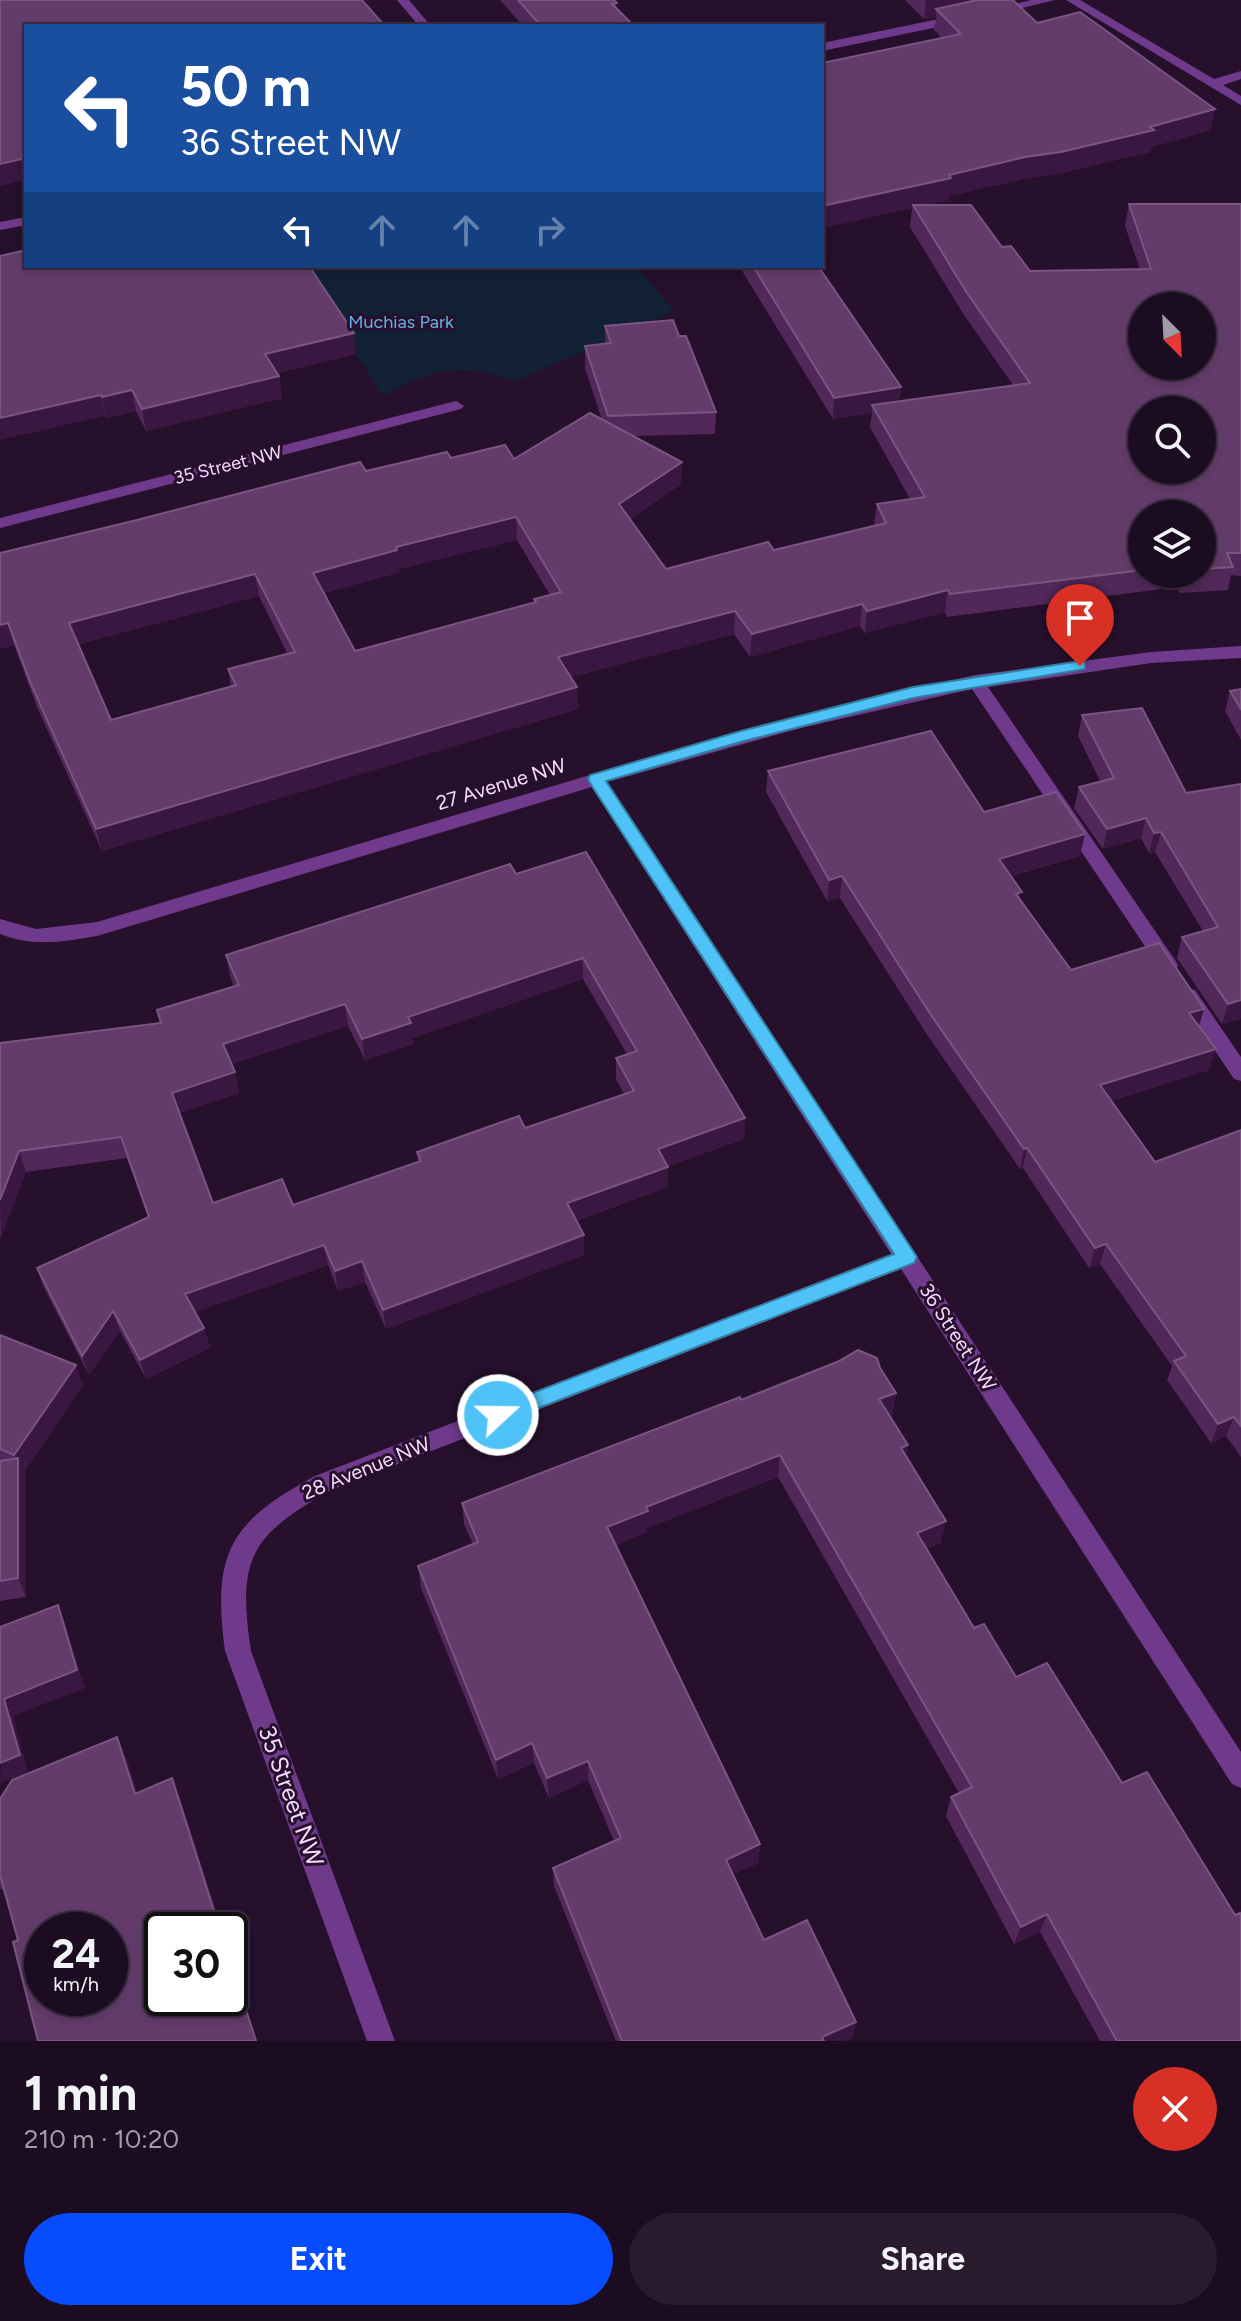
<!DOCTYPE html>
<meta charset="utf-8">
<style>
:root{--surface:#1c0c21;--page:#291a2e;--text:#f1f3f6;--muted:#a09ba5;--line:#3a2c3f;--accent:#074dff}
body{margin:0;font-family:Figtree,sans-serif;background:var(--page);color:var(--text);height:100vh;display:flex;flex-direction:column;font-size:30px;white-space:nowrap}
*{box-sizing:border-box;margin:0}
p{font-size:26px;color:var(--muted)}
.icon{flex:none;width:44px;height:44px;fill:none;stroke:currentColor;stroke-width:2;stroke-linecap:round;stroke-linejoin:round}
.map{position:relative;height:2041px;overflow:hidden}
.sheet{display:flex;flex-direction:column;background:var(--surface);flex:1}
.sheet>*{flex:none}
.guide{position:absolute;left:24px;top:24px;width:800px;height:244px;border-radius:0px;box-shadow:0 4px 12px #0003,0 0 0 2px var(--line);background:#1a4fa0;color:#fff;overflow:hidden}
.needle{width:52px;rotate:156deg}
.controls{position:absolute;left:1128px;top:292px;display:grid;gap:16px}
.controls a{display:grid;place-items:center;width:88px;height:88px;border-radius:50%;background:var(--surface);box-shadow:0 4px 12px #0003,0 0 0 2px var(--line);font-size:40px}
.speed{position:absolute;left:24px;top:1912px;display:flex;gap:16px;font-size:40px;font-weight:700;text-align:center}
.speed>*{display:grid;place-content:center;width:104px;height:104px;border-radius:50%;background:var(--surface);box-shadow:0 4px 12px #0003,0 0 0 2px var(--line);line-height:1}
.speed small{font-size:20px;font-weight:400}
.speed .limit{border:4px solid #111;border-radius:12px;background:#fff;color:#111}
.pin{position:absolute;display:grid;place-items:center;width:68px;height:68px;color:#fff;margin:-82px -34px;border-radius:50% 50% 50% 0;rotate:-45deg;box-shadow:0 0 8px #0007}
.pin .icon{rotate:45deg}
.me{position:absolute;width:88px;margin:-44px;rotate:69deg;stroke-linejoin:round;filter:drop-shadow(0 0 6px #0008)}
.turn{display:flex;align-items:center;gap:28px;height:168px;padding:0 24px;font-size:36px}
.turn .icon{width:104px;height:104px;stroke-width:2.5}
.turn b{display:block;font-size:56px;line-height:68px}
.lanes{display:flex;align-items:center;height:76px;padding:0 24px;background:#0003;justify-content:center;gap:40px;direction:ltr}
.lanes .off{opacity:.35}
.round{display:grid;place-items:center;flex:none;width:84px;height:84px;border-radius:42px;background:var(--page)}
.overview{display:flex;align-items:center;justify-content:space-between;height:136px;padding:0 24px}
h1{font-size:48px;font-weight:700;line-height:60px}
.cta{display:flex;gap:16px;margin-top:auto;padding:16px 24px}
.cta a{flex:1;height:92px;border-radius:48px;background:var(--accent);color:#fff;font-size:32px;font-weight:700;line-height:92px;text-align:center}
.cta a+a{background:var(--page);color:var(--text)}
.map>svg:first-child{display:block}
.green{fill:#132136}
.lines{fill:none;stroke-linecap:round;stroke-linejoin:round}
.minor{fill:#703a8c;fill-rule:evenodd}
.wall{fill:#512859;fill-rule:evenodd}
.shaded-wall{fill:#391740}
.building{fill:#633c6b;stroke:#7a5582;stroke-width:2;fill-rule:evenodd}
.route{fill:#4fc3f7;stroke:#337fa1;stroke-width:2}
.labels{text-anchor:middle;stroke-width:6;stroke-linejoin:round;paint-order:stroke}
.far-park-label{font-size:18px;fill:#61b4e5;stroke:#26102c}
.far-street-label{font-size:18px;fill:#f5dbff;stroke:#26102c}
.street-label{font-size:20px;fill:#f5dbff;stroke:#26102c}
.near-street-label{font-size:24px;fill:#f5dbff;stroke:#26102c}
</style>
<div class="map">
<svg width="1241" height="2041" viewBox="0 0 1241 2041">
<rect width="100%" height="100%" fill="#26102c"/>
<path class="green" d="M299,266H636L674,311L514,382C462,360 430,370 383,396Z"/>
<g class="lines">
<g class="minor">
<path d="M397,0H409L431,26H419Z"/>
<path d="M1031,0H1055L994,15L988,11Z"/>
<path d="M1066,0H1080L1214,79L1241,71V79L1223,85L1241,96V105Z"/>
<path d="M958,15L962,16V22L822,51V43Z"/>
<path d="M26,217V225L0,230V222Z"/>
<path d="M456,401L464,406L461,409L0,528V518Z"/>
<path d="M1241,646V658L1151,663L988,687L1175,960L1178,965L1175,970H1161L972,689L801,728L607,782L1241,1752V1788L1232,1784L901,1269L331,1490C250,1536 237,1558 251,1651L395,2041H367L225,1651C212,1554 229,1522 315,1476L891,1254L592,787L97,936C64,942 32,947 0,934V919L36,929L97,922L590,775L801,716L975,675L1151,652Z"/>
<path d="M1188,988L1195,990L1241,1057V1081L1234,1079L1181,1000L1178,995L1181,990Z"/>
</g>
</g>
<g class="wall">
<path d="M500,0H614L617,8L634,26H523Z"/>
<path d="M905,0H1013L1037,23L1215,109L1210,130L1151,147L1150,152L1057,174L1022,179L949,196V200L925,205L1002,247L1030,271L1140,269L1125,226L1129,204H1241V576L1231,575L1228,590L1179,593L1177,587L947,617L945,612L865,633L860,626L750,657L734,634L571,677L578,709L102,851L37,707L14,645L0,649V553L366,471L451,458L514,459L602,420L585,368V346L605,344V326L679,336L716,412L715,434L633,436L682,462L681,484L630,519L666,569L774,550L874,525L877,504L910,499L870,427L872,413L833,419L739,266H818L901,387L899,402L1013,385L964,315L910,227L912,208L822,228L942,38L934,30L936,17L924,19ZM1142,514H1202V574H1142ZM517,540L550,595L534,599V603L355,651L324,593L400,572L399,569ZM259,596L287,653L228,669L231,686L111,720L79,644Z"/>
<path d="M26,250L356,354L277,373L279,376L282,398L146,431L136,411L106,418Z"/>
<path d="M1241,689V740L1225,711L1230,691Z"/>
<path d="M1082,715L1186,793L1241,784V1019L1222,1024L1177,958L1182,937L1203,931L1155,852L1149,853L1141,838L1103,849L1074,808L1079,787L1100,781L1078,736Z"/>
<path d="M768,771L984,812L1080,856L1011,876L1021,900L1071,970L1199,1026L1209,1070L1111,1101L1155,1162L1241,1130V1457L1226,1436L1211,1443L1167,1380L1172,1366L1100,1264L1089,1268L1023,1168L1020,1169L928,1036L840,898L827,901L766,792Z"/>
<path d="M516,874L745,1118L744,1139L668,1166V1187L576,1221L584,1235V1255L386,1329L365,1282L338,1291L328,1265L195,1312L204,1328L210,1348L146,1379L120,1331L89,1375L44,1288L37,1268L148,1217L127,1158L26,1172L0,1238V1043L160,1023L157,1010L234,987L230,976L226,955ZM583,979L627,1054L616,1058V1079L624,1094L525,1128L417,1152L418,1162L293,1205L213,1203L179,1113L239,1093L235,1072L231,1064L348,1026L365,1060L413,1044L412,1038Z"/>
<path d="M0,1335L83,1385L24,1472L26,1477V1597L0,1601Z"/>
<path d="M880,1368L896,1393L892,1415L890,1416L941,1543L926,1549L974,1628L1241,2041H1100L1040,1932L1014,1944L946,1816L951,1797L959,1793L778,1477L647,1528V1532L616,1545L760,1844L758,1863L733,1874L764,1940L856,2022L852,2038L845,2041H616L554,1886L553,1868L614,1841L588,1780L549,1798L534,1763L498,1779L421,1588L418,1566L473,1545L464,1524L462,1503L741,1400Z"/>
<path d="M127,1760L137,1793L181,1801L222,1930H162L18,1940L4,1890L0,1889V1799Z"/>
</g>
<g class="shaded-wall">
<path d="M926,0H995L936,9V17L924,19Z"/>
<path d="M1215,109L1210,130L1151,147L1150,152L1057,174L1022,179L949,196V200L914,208L913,205L912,208L822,228V206L1150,127Z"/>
<path d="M26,158V180L0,186V164Z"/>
<path d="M354,333L356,354L268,375L265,354Z"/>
<path d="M279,376L282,398L146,431L142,409Z"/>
<path d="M901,387L898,408L872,405V413L833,419L834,398Z"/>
<path d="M132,390L136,411L106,418L102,397Z"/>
<path d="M101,395L105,416L0,440V418Z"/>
<path d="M682,462L681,484L619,526V504Z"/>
<path d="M516,517L517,540L399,569L400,572L316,595L313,573L396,547Z"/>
<path d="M255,574L259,596L75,645L69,623Z"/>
<path d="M948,590L945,612L865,633L867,611Z"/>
<path d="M862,604L860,626L750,657L752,634Z"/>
<path d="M735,611L734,634L559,680L558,657Z"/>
<path d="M8,623L14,645L0,649V625Z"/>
<path d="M577,687L578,709L102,851L96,829Z"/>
<path d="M1146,818L1141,838L1103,849L1107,829Z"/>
<path d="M1161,832L1155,852L1149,853L1154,833Z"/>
<path d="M1085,834L1080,856L995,880L999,859Z"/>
<path d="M842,876L840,898L827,901L829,880Z"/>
<path d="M583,958V979L412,1038L413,1044L365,1060L362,1039L408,1017Z"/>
<path d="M1241,1000V1019L1222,1024L1228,1004Z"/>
<path d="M345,1004L348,1026L227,1065L223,1044Z"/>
<path d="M1204,1009L1198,1030L1189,1013Z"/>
<path d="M1216,1049L1209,1070L1094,1106L1100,1085Z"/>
<path d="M235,1072L239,1093L177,1114L172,1093Z"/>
<path d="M745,1118L744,1139L658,1170V1149Z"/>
<path d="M1027,1148L1023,1168L1020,1169L1024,1149Z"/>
<path d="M19,1151L26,1172L1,1238L0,1200Z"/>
<path d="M668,1167V1187L567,1224V1203Z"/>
<path d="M584,1235V1255L386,1329L383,1310Z"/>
<path d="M1106,1244L1100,1264L1089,1268L1095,1248Z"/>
<path d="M324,1245L328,1265L190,1314L185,1294Z"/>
<path d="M362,1261L365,1282L338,1291L335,1271Z"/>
<path d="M113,1311L120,1331L89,1375L82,1356Z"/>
<path d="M204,1328L210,1348L146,1379L140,1360Z"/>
<path d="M76,1365L83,1385L24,1472L26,1477V1597L18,1578V1464L14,1455Z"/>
<path d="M896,1393L892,1415L876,1422L879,1399Z"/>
<path d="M1234,1417L1226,1436L1211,1443L1218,1424Z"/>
<path d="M908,1445L904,1468L901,1448Z"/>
<path d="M780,1455L778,1477L647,1528V1532L607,1549V1527L646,1507Z"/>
<path d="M946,1521L941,1543L912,1555L917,1533Z"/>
<path d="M58,1605L65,1623L85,1688L13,1716L28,1772L0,1783L4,1699Z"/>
<path d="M117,1737L127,1760L145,1816L135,1794Z"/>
<path d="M532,1743L534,1763L498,1779L496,1760Z"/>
<path d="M588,1761V1780L549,1798L547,1778Z"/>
<path d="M172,1778L181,1801L222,1930H220Z"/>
<path d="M760,1844L758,1863L724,1878L726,1860Z"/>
<path d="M1047,1914L1040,1932L1014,1944L1021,1927Z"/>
<path d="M230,1955L257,2041H256L230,1960Z"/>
<path d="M856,2022L852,2038L845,2041H821L822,2037Z"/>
</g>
<g class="building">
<path d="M0,0H362L383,24L388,23L390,26H26V158L0,164Z"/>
<path d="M518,0H614L617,3L612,4L634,26H541Z"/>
<path d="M977,0H1013L1037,23L1080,12L1215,109L1150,127L1154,130L1061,152L1025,157L949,175L951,178L822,206V63L961,34L936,9Z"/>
<path d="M1129,204H1241V553H1227L1233,567L1202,569V514H1142V570L950,594L948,590L867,611L862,604L752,634L735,611L558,657L577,687L96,829L31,684L8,623L0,625V553L133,521L360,462L366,471L447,452L451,458L505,445L514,459L590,413L682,462L619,504L666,569L768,542L774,550L886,523L877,504L925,497L872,405L1030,383L967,293L913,205H971L1002,247L1011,246L1030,271L1151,269ZM1142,306H1202V366H1142ZM1142,410H1202V470H1142ZM516,517L561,592L534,599L536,602L355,651L313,573L397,550L396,547ZM255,574L295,652L228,669L236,685L111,720L69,623Z"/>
<path d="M26,250V266H309L354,333L265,354L279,376L142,409L132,390L102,397L101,395L0,418V256Z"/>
<path d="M753,266H818L901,387L834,398Z"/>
<path d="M673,320L679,336H686L716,412L608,416L585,346L611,343L605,326Z"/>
<path d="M1241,689V709L1230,691Z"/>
<path d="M1142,708L1186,793L1241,784V1000L1228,1004L1182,937L1218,927L1161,832L1154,833L1146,818L1107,829L1079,787L1114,778L1082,715Z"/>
<path d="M931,731L984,812L1056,792L1085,834L999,859L1022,892L1016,894L1071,970L1159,943L1204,1009L1189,1013L1216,1049L1100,1085L1155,1162L1241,1130V1426L1234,1417L1218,1424L1174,1361L1186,1356L1106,1244L1095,1248L1027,1148L1024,1149L931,1015L842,876L829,880L768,771Z"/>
<path d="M586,852L745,1118L658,1149L668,1167L567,1203L584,1235L383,1310L362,1261L335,1271L324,1245L185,1294L204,1328L140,1360L113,1311L82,1356L37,1268L149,1217L121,1137L19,1151L0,1200V1043L161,1023L157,1010L239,985L226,955L510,864L516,874ZM583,958L637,1051L616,1058L634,1091L525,1128L519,1116L417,1152L421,1161L293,1205L282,1179L213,1203L172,1093L235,1072L223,1044L345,1004L362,1039L411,1023L408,1017Z"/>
<path d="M0,1335L76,1365L14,1455L0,1449Z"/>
<path d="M858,1350L877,1358L880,1368L896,1393L879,1399L908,1445L901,1448L946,1521L917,1533L974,1628L984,1624L1016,1677L1047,1663L1122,1783L1147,1772L1235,1915L1240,1913L1241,1916V2041H1117L1047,1914L1021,1927L951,1797L972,1787L780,1455L646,1507L648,1511L607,1527L760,1844L726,1860L764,1940L807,1920L856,2022L822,2037L824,2041H622L553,1868L621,1838L588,1761L547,1778L532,1743L496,1760L418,1566L478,1542L462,1503L740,1397L741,1400L837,1362Z"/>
<path d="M18,1458V1578L0,1581V1461Z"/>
<path d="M58,1605L77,1670L4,1699L20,1755L0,1763V1627Z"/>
<path d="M117,1737L135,1794L172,1778L220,1930H162V1998H230V1960L256,2041H38L13,1942L18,1940L0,1875V1799L12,1780ZM42,1930H110V1998H42Z"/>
</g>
<path class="route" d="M1080,661L1085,662V669L913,698L744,741L606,781L917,1257L914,1263L505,1421L498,1424L491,1421L487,1415L491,1409L894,1254L590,783L588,779L590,775L741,731L913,687Z"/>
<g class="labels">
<g class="far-park-label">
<text x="401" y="328">Muchias Park</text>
</g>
<g class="far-street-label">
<text transform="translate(228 465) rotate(-14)" y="6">35 Street NW</text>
</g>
<g class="street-label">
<text transform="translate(501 784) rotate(-17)" y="7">27 Avenue NW</text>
<text transform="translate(958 1337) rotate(57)" y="7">36 Street NW</text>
<text transform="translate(366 1468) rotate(-22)" y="7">28 Avenue NW</text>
</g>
<g class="near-street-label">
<text transform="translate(291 1796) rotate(70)" y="8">35 Street NW</text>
</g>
</g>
</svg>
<div class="controls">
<a><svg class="needle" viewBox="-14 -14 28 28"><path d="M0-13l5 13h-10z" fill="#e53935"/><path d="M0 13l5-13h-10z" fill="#a09ba5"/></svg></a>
<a><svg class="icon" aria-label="search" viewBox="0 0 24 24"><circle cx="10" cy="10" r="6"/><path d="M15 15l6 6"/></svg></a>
<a><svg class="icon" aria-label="layers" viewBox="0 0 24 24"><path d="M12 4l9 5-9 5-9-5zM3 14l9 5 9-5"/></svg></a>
</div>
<div class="speed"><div>24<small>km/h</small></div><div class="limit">30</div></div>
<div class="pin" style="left:1080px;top:666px;background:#d93025"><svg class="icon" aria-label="arrive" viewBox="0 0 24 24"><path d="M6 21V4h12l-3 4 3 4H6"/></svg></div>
<svg class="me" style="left:498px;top:1415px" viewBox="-20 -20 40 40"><circle r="17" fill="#4fc3f7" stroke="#fff" stroke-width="3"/><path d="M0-11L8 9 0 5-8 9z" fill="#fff"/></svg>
<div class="guide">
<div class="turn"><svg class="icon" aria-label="left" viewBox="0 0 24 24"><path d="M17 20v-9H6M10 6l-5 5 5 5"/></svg><div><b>50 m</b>36 Street NW</div></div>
<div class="lanes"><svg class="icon" aria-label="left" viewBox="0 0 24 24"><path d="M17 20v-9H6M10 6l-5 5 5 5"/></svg><svg class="icon off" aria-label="ahead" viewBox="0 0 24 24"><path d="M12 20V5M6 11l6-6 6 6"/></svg><svg class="icon off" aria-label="ahead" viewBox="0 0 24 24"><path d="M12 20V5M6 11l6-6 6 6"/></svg><svg class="icon off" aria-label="right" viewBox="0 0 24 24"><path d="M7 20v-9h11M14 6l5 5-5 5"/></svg></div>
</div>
</div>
<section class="sheet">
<div class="overview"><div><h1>1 min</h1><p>210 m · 10:20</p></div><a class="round" style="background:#d93025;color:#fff"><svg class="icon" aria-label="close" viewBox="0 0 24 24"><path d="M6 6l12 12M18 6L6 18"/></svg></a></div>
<div class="cta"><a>Exit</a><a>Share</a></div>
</section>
